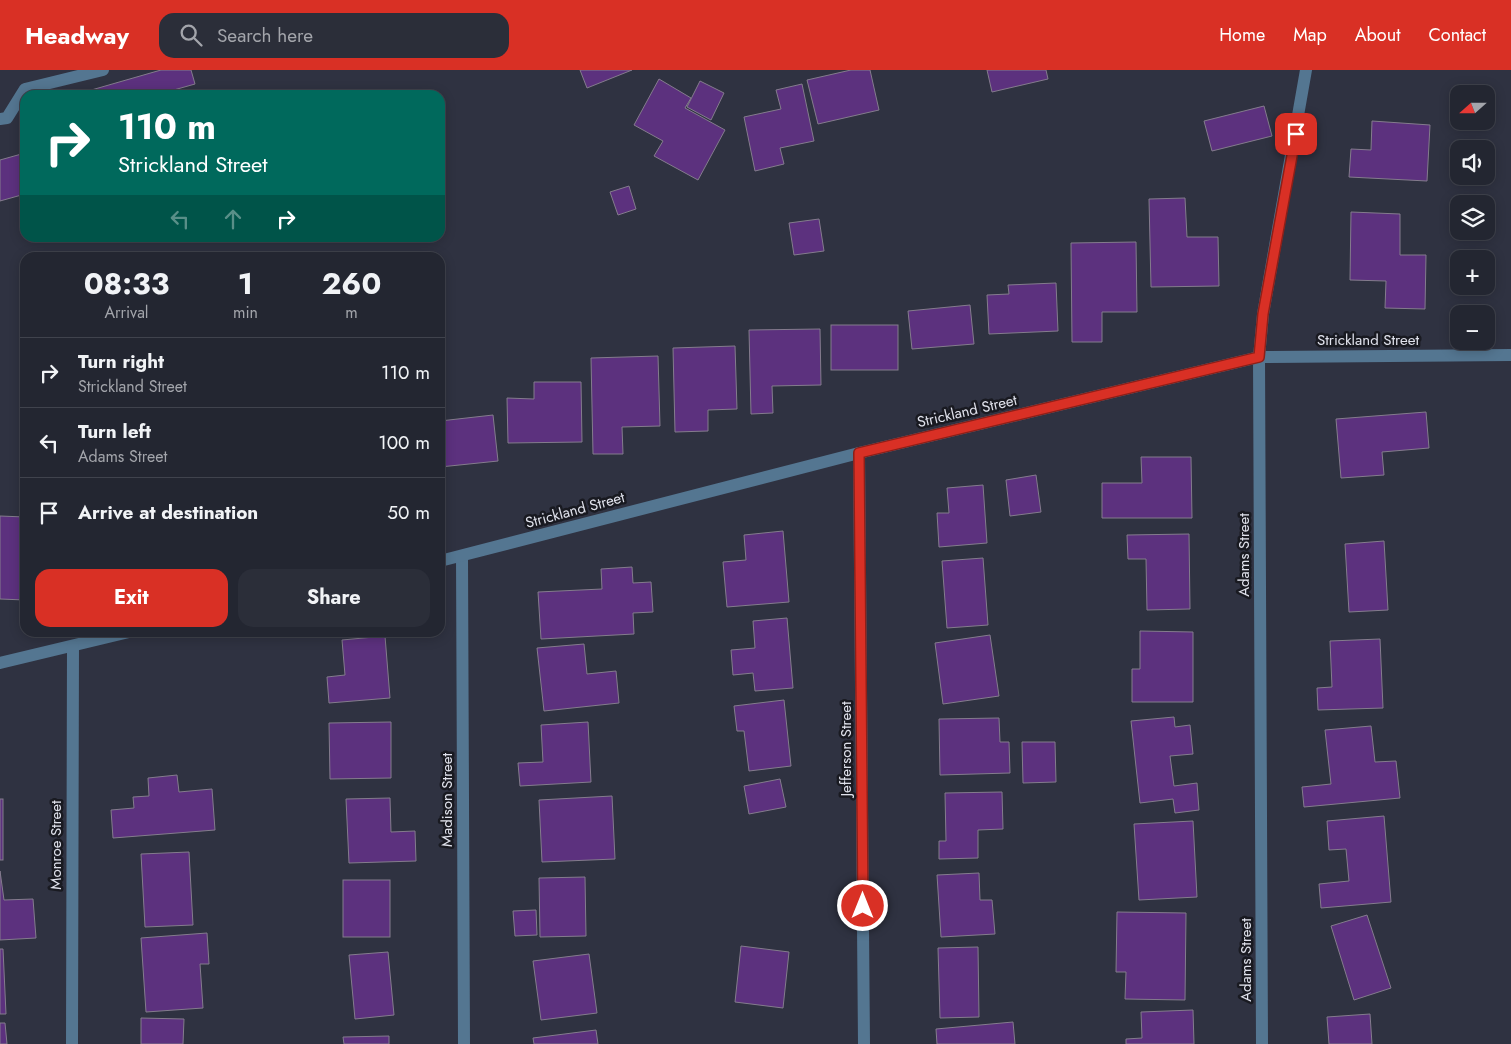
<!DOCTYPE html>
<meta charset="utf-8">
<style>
:root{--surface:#232631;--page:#2b2e39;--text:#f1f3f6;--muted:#a3a5ab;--line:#40434d;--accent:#d93025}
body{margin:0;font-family:Jost,sans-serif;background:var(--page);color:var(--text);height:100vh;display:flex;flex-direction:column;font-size:19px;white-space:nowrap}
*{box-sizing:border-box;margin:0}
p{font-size:16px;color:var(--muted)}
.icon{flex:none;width:28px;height:28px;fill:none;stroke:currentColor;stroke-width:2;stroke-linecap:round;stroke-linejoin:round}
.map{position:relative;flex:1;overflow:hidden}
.details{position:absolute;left:20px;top:182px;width:425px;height:385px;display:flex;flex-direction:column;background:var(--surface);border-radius:15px;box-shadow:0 2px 12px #0003,0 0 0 1px var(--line)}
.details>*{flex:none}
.top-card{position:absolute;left:20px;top:20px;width:425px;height:152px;border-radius:15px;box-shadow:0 2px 12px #0003,0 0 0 1px var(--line);background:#00695c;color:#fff;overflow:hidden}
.needle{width:32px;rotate:249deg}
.buttons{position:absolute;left:1450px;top:15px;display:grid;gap:10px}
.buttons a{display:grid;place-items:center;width:45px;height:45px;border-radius:10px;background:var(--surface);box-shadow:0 2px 12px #0003,0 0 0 1px var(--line);font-size:25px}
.pin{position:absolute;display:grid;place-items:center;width:42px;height:42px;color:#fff;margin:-21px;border-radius:10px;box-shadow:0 2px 8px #0006}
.me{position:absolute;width:55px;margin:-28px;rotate:0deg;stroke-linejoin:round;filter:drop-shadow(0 0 4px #0008)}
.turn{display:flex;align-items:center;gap:18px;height:105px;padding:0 15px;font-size:22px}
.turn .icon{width:65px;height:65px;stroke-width:2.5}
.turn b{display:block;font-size:35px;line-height:42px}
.lanes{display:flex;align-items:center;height:48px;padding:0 15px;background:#0003;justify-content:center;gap:25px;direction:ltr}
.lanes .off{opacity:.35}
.eta{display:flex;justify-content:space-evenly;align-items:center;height:85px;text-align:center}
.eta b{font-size:30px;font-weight:700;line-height:35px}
.button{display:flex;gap:10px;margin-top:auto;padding:10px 15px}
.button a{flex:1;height:58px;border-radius:15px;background:var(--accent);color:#fff;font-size:20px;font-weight:700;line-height:58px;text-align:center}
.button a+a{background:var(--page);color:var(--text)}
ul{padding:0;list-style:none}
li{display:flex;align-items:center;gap:15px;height:70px;padding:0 15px;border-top:1px solid var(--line)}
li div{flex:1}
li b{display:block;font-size:19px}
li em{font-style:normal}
header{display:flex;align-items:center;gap:30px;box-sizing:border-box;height:70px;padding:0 25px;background:var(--accent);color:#fff}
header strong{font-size:24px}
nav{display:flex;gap:28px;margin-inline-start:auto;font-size:18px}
.search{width:350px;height:45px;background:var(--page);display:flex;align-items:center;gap:12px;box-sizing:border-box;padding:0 18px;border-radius:15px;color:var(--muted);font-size:19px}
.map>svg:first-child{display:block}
.building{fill:#5c317e;stroke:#847c8d}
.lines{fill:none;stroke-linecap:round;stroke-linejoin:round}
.minor{stroke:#547691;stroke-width:12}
.route-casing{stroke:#8d1f18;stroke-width:12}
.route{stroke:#d93025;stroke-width:9}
.labels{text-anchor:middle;stroke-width:5;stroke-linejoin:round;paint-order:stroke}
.street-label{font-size:15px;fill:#e0e2ec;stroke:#191a21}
</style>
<header>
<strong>Headway</strong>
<div class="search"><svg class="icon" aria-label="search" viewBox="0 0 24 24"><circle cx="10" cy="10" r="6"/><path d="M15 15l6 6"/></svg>Search here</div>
<nav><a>Home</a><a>Map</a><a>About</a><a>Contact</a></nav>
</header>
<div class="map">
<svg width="1511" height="974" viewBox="0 0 1511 974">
<rect width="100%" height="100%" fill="#2f3241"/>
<g class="building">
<path d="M161,0H191L195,14L156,25H74Z"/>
<path d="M580,0H632L587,18Z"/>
<path d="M851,0H870L879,40L818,54L807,10Z"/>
<path d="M987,0H1046L1048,9L992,22Z"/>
<path d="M659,9L691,28L685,38L725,60L698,110L654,86L663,71L634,55Z"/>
<path d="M700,11L724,23L711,50L687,37Z"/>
<path d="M802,14L814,71L780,78L784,94L755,101L744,47L781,39L776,20Z"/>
<path d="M1264,36L1272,66L1212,81L1204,51Z"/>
<path d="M1372,51L1430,55L1427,111L1349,107L1351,79L1371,80Z"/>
<path d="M25,83V124L0,131V90Z"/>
<path d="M629,116L636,139L618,145L610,122Z"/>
<path d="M1185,128L1187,167H1218L1219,216L1151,217L1149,129Z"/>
<path d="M1351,142L1400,144V185H1426L1425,239L1385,238L1386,211L1350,210Z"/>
<path d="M819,149L824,181L794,185L789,153Z"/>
<path d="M1136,172L1137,242H1102V272H1072L1071,173Z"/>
<path d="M1056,213L1058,261L989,264L987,225L1009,224L1008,215Z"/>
<path d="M970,235L974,274L912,279L908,241Z"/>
<rect x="831" y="255" width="67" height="45"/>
<path d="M820,259L821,315L772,316L773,343L751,344L749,260Z"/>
<path d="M735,276L737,339L708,340V361L675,362L673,278Z"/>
<path d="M658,286L660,356L622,357L623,384H593L591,288Z"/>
<path d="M534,312H581L582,372L508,373L507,328L534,329Z"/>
<path d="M1426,342L1429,378L1382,382L1384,405L1341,408L1336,349Z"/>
<path d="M493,345L498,391L440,397V351Z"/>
<path d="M1141,387H1191L1192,448H1102V413H1142Z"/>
<path d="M1036,405L1041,442L1010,446L1006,410Z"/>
<path d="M983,415L987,473L939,477L937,443H949L947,418Z"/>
<path d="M0,446L25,447V530L0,529Z"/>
<path d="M783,461L789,532L727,537L723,492L746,490L744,465Z"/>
<path d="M1189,464L1190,539L1147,540L1146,489H1128L1127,465Z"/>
<path d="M1384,471L1388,540L1349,542L1345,474Z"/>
<path d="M983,488L988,555L947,558L942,491Z"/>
<path d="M632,497L633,513L651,512L653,542L633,543L634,564L541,569L538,522L602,519L601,499Z"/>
<path d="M787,548L793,618L755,621L753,603L733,605L731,580L755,578L753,551Z"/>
<path d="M1140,561L1193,562V632H1132V599H1140Z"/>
<path d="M990,565L999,626L943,634L935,573Z"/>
<path d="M385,566L390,628L329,633L327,607L345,605L342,570Z"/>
<path d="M1380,569L1383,638L1318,640L1317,618L1332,617L1330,571Z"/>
<path d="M584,574L587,604L616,601L619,633L544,641L537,578Z"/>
<path d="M784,630L791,696L749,701L744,661H737L734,636Z"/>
<path d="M1174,647L1175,657L1190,655L1193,684L1170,686L1174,716L1197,713L1199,740L1175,743L1173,729L1140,733L1131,651Z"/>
<path d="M999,648L1000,672H1009L1010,703L940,705L939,649Z"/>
<path d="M391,652V708L330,709L329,653Z"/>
<path d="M588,652L591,712L520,716L518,693L543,692L541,655Z"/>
<path d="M1371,656L1375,692L1396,691L1400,728L1304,737L1302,717L1331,714L1325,660Z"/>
<path d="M1022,672H1055L1056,712L1023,713Z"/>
<path d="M177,705L179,722L212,719L215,760L113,768L111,740L134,738L133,727L149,726L148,708Z"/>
<path d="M780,709L786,737L749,744L744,716Z"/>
<path d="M1002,722L1003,759L978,760V788L939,789V771H946L945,723Z"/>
<path d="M612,726L615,789L542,792L539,730Z"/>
<path d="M390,728L391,762L415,761L416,791L349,793L346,729Z"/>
<rect x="0" y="729" width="3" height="61"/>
<path d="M1384,746L1391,832L1321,838L1319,814L1349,811L1346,779L1329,780L1327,751Z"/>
<path d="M1193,751L1197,827L1139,830L1134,754Z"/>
<path d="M189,782L193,855L145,857L141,784Z"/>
<path d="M0,801L4,830L33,829L36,868L0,870Z"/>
<path d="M979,803L980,830H992L995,864L941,867L937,805Z"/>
<path d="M585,807L586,866L540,867L539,808Z"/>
<rect x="343" y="810" width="47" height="57"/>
<path d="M536,840L537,865L515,866L513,841Z"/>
<path d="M1117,842L1186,843L1185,930L1125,929L1126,902H1116Z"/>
<path d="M1367,845L1391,918L1354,930L1331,856Z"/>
<path d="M207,863L209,894H200L203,938L146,942L141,868Z"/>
<path d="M741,876L789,882L783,938L735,932Z"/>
<path d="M978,877L979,947L940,948L938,878Z"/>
<path d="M0,879H3L6,944H0Z"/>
<path d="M388,882L394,945L355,949L349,885Z"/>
<path d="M589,884L597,943L541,950L533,891Z"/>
<path d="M1193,940L1194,974H1126V969L1142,968L1141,942Z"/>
<path d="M1370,944L1372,974H1329L1327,947Z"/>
<path d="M141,948L184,949L183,974H141Z"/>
<path d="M1013,952L1015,974H937L936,959Z"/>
<path d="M0,953H5L7,974H0Z"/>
<path d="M596,960L598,974H534L533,968Z"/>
<path d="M389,966V974H344L343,967Z"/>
</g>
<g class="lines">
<g class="minor">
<path d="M0,49L7,48L25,19L103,0"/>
<path d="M859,383L864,974"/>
<path d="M462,486L464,974"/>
<path d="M440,491L859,383L1259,287L1511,285"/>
<path d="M0,593L129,562"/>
<path d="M72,974L73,576"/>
<path d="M1262,974L1259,287L1263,244L1306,0"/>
</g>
</g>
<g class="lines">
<defs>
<path id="route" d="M863,836L859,383L1259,287L1263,244L1296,64"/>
</defs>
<use href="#route" class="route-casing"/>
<use href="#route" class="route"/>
</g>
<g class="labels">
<g class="street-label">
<text x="1368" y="275">Strickland Street</text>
<text transform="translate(967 341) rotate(-13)" y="5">Strickland Street</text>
<text transform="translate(575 440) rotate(-15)" y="5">Strickland Street</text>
<text transform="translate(1244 485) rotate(-90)" y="5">Adams Street</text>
<text transform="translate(846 679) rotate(-90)" y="5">Jefferson Street</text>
<text transform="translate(447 730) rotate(-90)" y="5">Madison Street</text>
<text transform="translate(56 775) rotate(-90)" y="5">Monroe Street</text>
<text transform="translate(1246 890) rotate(-90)" y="5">Adams Street</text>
</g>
</g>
</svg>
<div class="buttons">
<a><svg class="needle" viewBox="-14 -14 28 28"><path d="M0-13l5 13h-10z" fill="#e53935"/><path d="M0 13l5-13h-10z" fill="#a3a5ab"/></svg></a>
<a><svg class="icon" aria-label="sound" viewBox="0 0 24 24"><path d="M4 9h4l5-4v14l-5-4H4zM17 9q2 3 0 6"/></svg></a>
<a><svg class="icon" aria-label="layers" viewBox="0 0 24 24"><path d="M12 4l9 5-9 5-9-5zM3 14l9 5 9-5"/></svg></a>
<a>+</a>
<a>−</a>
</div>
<div class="pin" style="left:1296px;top:64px;background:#d93025"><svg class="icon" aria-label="arrive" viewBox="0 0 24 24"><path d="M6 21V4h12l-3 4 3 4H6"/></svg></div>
<svg class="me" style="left:863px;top:836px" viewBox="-20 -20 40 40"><circle r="17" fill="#d93025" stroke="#fff" stroke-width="3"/><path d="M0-11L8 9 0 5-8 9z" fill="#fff"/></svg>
<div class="top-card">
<div class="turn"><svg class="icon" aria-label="right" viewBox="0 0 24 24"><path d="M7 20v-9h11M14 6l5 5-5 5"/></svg><div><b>110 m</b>Strickland Street</div></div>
<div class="lanes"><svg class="icon off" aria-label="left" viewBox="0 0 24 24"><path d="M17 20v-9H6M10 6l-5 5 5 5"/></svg><svg class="icon off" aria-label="ahead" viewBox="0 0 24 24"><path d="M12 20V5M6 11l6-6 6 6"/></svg><svg class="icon" aria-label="right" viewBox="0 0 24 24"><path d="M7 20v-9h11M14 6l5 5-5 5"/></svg></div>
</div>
<section class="details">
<div class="eta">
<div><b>08:33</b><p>Arrival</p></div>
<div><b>1</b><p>min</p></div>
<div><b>260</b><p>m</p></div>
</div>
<ul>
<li><svg class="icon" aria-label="right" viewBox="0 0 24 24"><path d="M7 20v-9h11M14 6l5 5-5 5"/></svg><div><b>Turn right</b><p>Strickland Street</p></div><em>110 m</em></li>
<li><svg class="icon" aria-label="left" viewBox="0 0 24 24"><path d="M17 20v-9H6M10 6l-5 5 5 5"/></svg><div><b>Turn left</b><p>Adams Street</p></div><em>100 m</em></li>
<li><svg class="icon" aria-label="arrive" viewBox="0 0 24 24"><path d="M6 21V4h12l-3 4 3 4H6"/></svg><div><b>Arrive at destination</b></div><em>50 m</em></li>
</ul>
<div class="button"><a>Exit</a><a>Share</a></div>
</section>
</div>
